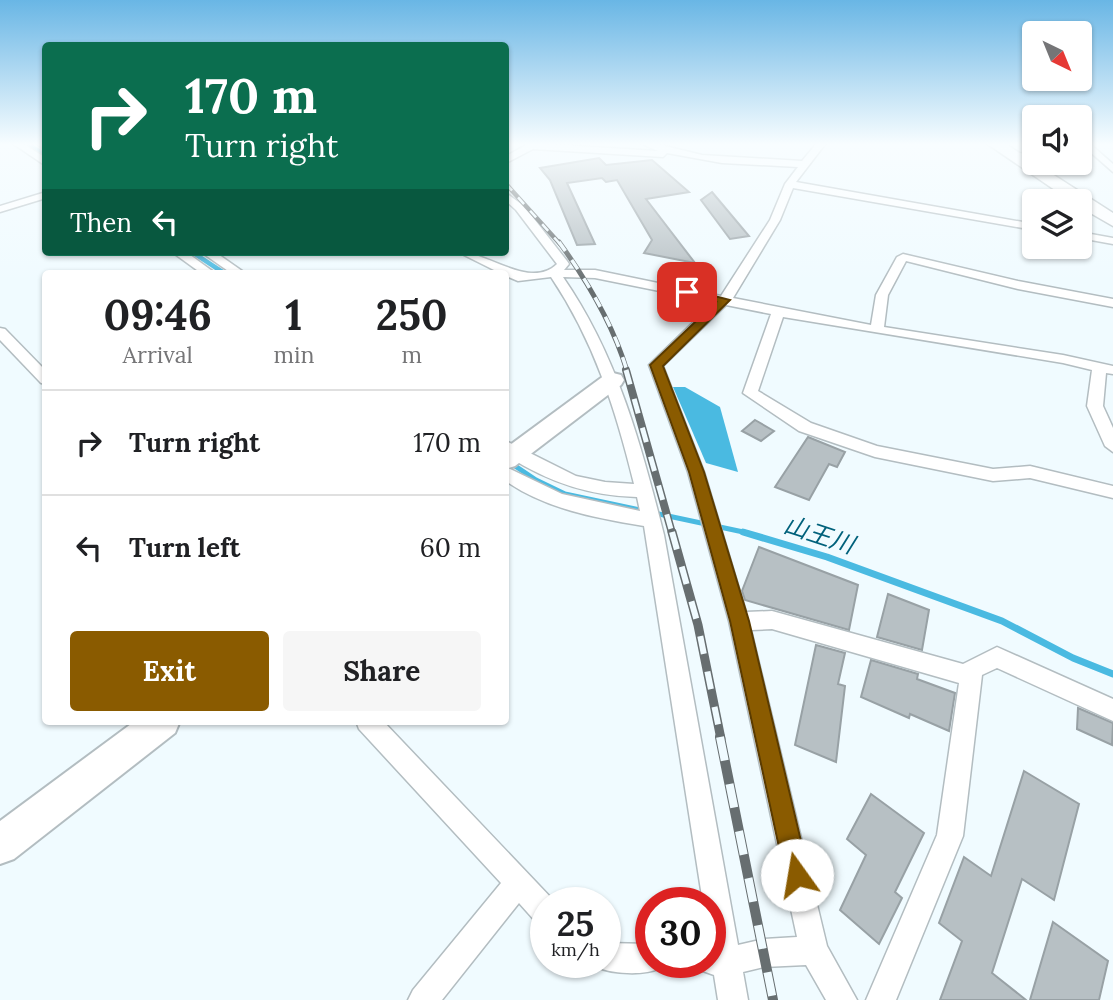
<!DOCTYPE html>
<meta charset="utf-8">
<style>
:root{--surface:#fff;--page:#f6f6f6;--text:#202124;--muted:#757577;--line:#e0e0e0;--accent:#8a5b00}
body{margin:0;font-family:Lora,"Noto Sans JP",serif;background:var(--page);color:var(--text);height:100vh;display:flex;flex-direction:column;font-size:26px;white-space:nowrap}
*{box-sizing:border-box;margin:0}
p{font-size:23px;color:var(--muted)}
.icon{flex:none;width:38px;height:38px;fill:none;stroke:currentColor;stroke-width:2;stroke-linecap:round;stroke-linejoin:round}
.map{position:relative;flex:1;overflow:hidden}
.panel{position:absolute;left:42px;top:270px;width:467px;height:455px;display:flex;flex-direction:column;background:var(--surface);border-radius:7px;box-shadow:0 2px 5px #0004}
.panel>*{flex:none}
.guide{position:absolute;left:42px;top:42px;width:467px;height:214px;border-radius:7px;box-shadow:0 2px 5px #0004;background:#0b6e4f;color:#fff;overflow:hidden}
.needle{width:46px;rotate:137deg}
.buttons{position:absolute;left:1022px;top:21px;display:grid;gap:14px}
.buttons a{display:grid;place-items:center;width:70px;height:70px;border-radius:7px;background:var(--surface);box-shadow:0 2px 5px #0004;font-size:35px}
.speed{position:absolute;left:530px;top:887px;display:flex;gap:14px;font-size:35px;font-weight:700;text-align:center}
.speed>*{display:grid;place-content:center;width:91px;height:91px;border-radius:50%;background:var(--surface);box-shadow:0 2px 5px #0004;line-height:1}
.speed small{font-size:18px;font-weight:400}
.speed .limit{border:10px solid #d22;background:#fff;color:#111}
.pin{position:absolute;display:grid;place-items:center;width:60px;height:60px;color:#fff;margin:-30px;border-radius:14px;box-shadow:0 4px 10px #0006}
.me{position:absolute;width:77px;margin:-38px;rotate:347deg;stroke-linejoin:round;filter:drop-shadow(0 0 5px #0008)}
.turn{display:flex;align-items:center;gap:24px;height:147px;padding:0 28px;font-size:32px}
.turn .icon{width:91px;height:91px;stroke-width:2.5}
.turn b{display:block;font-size:49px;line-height:60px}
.then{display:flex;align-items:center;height:66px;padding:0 28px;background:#0003;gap:14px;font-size:26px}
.eta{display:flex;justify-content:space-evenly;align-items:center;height:119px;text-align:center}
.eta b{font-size:42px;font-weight:700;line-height:49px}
.primary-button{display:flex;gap:14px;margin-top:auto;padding:14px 28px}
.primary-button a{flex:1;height:80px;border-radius:7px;background:var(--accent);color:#fff;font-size:28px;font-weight:700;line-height:80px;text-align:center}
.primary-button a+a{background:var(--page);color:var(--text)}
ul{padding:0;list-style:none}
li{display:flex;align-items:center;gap:21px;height:105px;padding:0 28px;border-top:2px solid var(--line)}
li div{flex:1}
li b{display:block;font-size:26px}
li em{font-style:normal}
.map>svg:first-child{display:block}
.water{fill:#4abae1}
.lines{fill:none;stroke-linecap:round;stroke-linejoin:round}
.stream-far3{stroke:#4abae1;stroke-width:3.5}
.stream-far2{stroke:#4abae1;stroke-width:4.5}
.stream-far1{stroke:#4abae1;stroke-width:5}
.stream{stroke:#4abae1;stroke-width:7}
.building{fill:#b7c0c4;stroke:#98a1a5;stroke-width:2}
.street-casing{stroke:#b3bdc1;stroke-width:3}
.secondary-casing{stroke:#b3bdc1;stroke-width:4}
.primary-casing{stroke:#b3bdc1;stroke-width:3}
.street{fill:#fff;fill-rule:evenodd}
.secondary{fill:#fff;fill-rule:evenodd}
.primary{fill:#fff;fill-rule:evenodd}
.rail-far4-casing{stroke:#676e70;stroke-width:4.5}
.rail-far3-casing{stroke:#676e70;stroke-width:5}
.rail-far2-casing{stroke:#676e70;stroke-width:8}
.rail-far1-casing{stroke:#676e70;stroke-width:9}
.rail-casing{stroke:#676e70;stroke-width:10}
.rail-far4{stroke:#f0fbff;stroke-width:2.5;stroke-dasharray:9;stroke-linecap:butt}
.rail-far3{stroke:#f0fbff;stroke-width:3.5;stroke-dasharray:11;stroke-linecap:butt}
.rail-far2{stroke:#f0fbff;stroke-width:5;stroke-dasharray:15;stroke-linecap:butt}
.rail-far1{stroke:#f0fbff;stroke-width:6;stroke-dasharray:18;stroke-linecap:butt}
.rail{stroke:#f0fbff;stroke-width:8;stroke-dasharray:24;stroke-linecap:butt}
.route{fill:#8a5b00;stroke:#5a3b00;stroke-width:2}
.labels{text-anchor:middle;stroke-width:7;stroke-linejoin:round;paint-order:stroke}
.water-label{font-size:24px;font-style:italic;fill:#00617b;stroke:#f0fbff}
</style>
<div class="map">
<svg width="1113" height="1000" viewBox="0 0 1113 1000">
<rect width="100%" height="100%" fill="#f0fbff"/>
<path class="water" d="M673,387H685L720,407L738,472L706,463Z"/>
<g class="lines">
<path class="stream-far3" d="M27,143L46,155"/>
<path class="stream-far2" d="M192,252L224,273"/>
<path class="stream-far1" d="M506,460L536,480L565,494L748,533"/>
<path class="stream" d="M743,532L827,557L1002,621L1073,658L1113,674"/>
</g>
<g class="building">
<path d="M599,158L606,165L652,160L689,192L646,199L695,263L644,253L652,240L617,180L606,182L602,178L567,183L595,244L577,245L550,180L540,168Z"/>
<path d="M712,192L749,236L730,239L701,200Z"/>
<path d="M755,420L774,431L761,441L742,431Z"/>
<path d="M808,437L845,452L837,467L829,464L809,500L775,487Z"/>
<path d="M759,547L858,585L849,630L745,600L742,591Z"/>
<path d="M888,594L929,610L922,650L877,637Z"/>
<path d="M816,645L845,653L838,684L845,686L836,762L795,745Z"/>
<path d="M871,660L918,674L917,679L955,693L949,731L910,714L909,718L861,697Z"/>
<path d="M1078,708L1113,723L1112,745L1077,729Z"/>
<path d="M1024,771L1079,804L1054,900L1022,879L992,973L1026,1000H940L962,941L939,923L964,857L991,876Z"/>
<path d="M871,794L924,833L895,892L902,898L879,944L840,910L866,855L847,839Z"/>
<path d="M1053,922L1108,961L1099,1000H1030Z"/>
</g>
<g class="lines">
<defs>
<g id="street">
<path d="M12,143H22L46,158V166Z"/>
<path d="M35,143H46V150Z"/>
<path d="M530,143L658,151L640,143H653L702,155L802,161L817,143H826L796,182L1034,224V230L793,188L780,220L733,298L871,325L876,295L897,257L903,254L1018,281L1113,299V307L1018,289L906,261L888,295L884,327L1063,355L1113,366V374L1106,373L1103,406L1113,428V452L1105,446L1087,406L1092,370L1063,363L783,317L758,391L811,423L877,446L993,469L1030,466L1113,486V498L1030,478L993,481L875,457L799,431L743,393L771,314L726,305L663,366L704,472L746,612L772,611L963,664L997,647L1113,699V721L997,668L982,675L963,836L896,1000H866L937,835L959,683L772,629L751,630L827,946L857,1000H826L806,965L764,967L743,972L748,1000H718L714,975L700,970L697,962H710V903H703L644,526C596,518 546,509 506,481V467L562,494L640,511L637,497C588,496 546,481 506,455V441L576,476L605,482L634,484C616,410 594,341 551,277L518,281L506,276V273H500L458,252C489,252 530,290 557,264L516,210L506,201V193L524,206L567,261L569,264L564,270H595L721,296L770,220L785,184L798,167L722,163L667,153L663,157L533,149L506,163V156ZM563,277L595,278L714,302L649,365L688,472L729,621L797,937L764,939L738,945L664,535C641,444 617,355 563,277Z"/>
<path d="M1080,143H1089L1113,164V172Z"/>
<path d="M1014,153L1034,154V160L1011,158V154Z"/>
<path d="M46,192V198L0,212V206Z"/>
<path d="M1080,232L1113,238V244L1080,238Z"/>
<path d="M172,252H186L215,273H201Z"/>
<path d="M201,252H215L245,273H231Z"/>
<path d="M0,328L5,329L46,371V384L41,383L0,340Z"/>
<path d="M356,721H383L556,903H546V926L536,922L519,903L442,1000H408L413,990L501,883L359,729Z"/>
<path d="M606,943L651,944V962H663L661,968C643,976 614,974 596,967L594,962H606Z"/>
</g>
<g id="secondary">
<path d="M613,373L621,375L624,380L621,385L515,466L506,469V448L605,375Z"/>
<path d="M135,721H180L175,733L14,859L0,864V821Z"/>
</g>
<path id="primary" d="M986,143H1004L1113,213V226L1080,207V201H1071Z"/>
</defs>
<use href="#street" class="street-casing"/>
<use href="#secondary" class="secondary-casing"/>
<use href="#primary" class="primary-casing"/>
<use href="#street" class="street"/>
<use href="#secondary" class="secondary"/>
<use href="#primary" class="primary"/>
<defs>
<path id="rail-far4" d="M506,184L560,244"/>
<path id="rail-far3" d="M559,242C588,282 613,324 627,371"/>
<path id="rail-far2" d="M626,370L672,533"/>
<path id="rail-far1" d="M672,532L698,625L721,739"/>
<path id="rail" d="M720,737L773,1000"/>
</defs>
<use href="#rail-far4" class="rail-far4-casing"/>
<use href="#rail-far3" class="rail-far3-casing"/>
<use href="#rail-far2" class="rail-far2-casing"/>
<use href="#rail-far1" class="rail-far1-casing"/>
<use href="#rail" class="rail-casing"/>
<use href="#rail-far4" class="rail-far4"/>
<use href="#rail-far3" class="rail-far3"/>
<use href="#rail-far2" class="rail-far2"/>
<use href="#rail-far1" class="rail-far1"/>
<use href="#rail" class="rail"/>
</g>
<linearGradient id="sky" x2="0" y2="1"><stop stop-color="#69b6e5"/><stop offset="0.51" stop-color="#f8fdff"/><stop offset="1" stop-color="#f8fdff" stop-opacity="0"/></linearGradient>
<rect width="1113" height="283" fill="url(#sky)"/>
<path class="route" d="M687,289L730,300L663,366L704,472L749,621L809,875L805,884L797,887L788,884L785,875L730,621L689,472L650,365L716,302L683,295V290Z"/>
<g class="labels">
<g class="water-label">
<text transform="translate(819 535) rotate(18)" y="8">山王川</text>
</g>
</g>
</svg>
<div class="buttons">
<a><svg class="needle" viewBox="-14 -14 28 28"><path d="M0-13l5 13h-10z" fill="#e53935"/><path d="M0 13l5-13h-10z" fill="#757577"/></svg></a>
<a><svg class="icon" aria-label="sound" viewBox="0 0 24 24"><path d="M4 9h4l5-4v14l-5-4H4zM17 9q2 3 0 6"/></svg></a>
<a><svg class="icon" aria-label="layers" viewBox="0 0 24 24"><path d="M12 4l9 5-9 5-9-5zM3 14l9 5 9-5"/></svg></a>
</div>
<div class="speed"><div>25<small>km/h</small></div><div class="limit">30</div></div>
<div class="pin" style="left:687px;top:292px;background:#d93025"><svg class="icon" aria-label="arrive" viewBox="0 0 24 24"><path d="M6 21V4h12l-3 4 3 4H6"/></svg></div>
<svg class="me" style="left:797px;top:875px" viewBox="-20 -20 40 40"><circle r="19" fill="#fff"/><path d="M0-13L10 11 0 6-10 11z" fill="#8a5b00"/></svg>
<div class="guide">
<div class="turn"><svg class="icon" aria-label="right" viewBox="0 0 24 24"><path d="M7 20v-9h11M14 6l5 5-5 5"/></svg><div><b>170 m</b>Turn right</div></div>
<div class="then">Then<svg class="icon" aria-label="left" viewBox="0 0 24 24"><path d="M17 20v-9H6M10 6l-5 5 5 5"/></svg></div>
</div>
<section class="panel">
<div class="eta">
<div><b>09:46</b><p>Arrival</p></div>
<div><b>1</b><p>min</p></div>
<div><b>250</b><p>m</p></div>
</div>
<ul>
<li><svg class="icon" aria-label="right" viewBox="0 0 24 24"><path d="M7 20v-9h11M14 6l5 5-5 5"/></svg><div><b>Turn right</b></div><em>170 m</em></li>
<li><svg class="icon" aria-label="left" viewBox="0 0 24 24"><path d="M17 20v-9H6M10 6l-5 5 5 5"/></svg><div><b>Turn left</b></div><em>60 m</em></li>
</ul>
<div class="primary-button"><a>Exit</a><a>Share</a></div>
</section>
</div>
